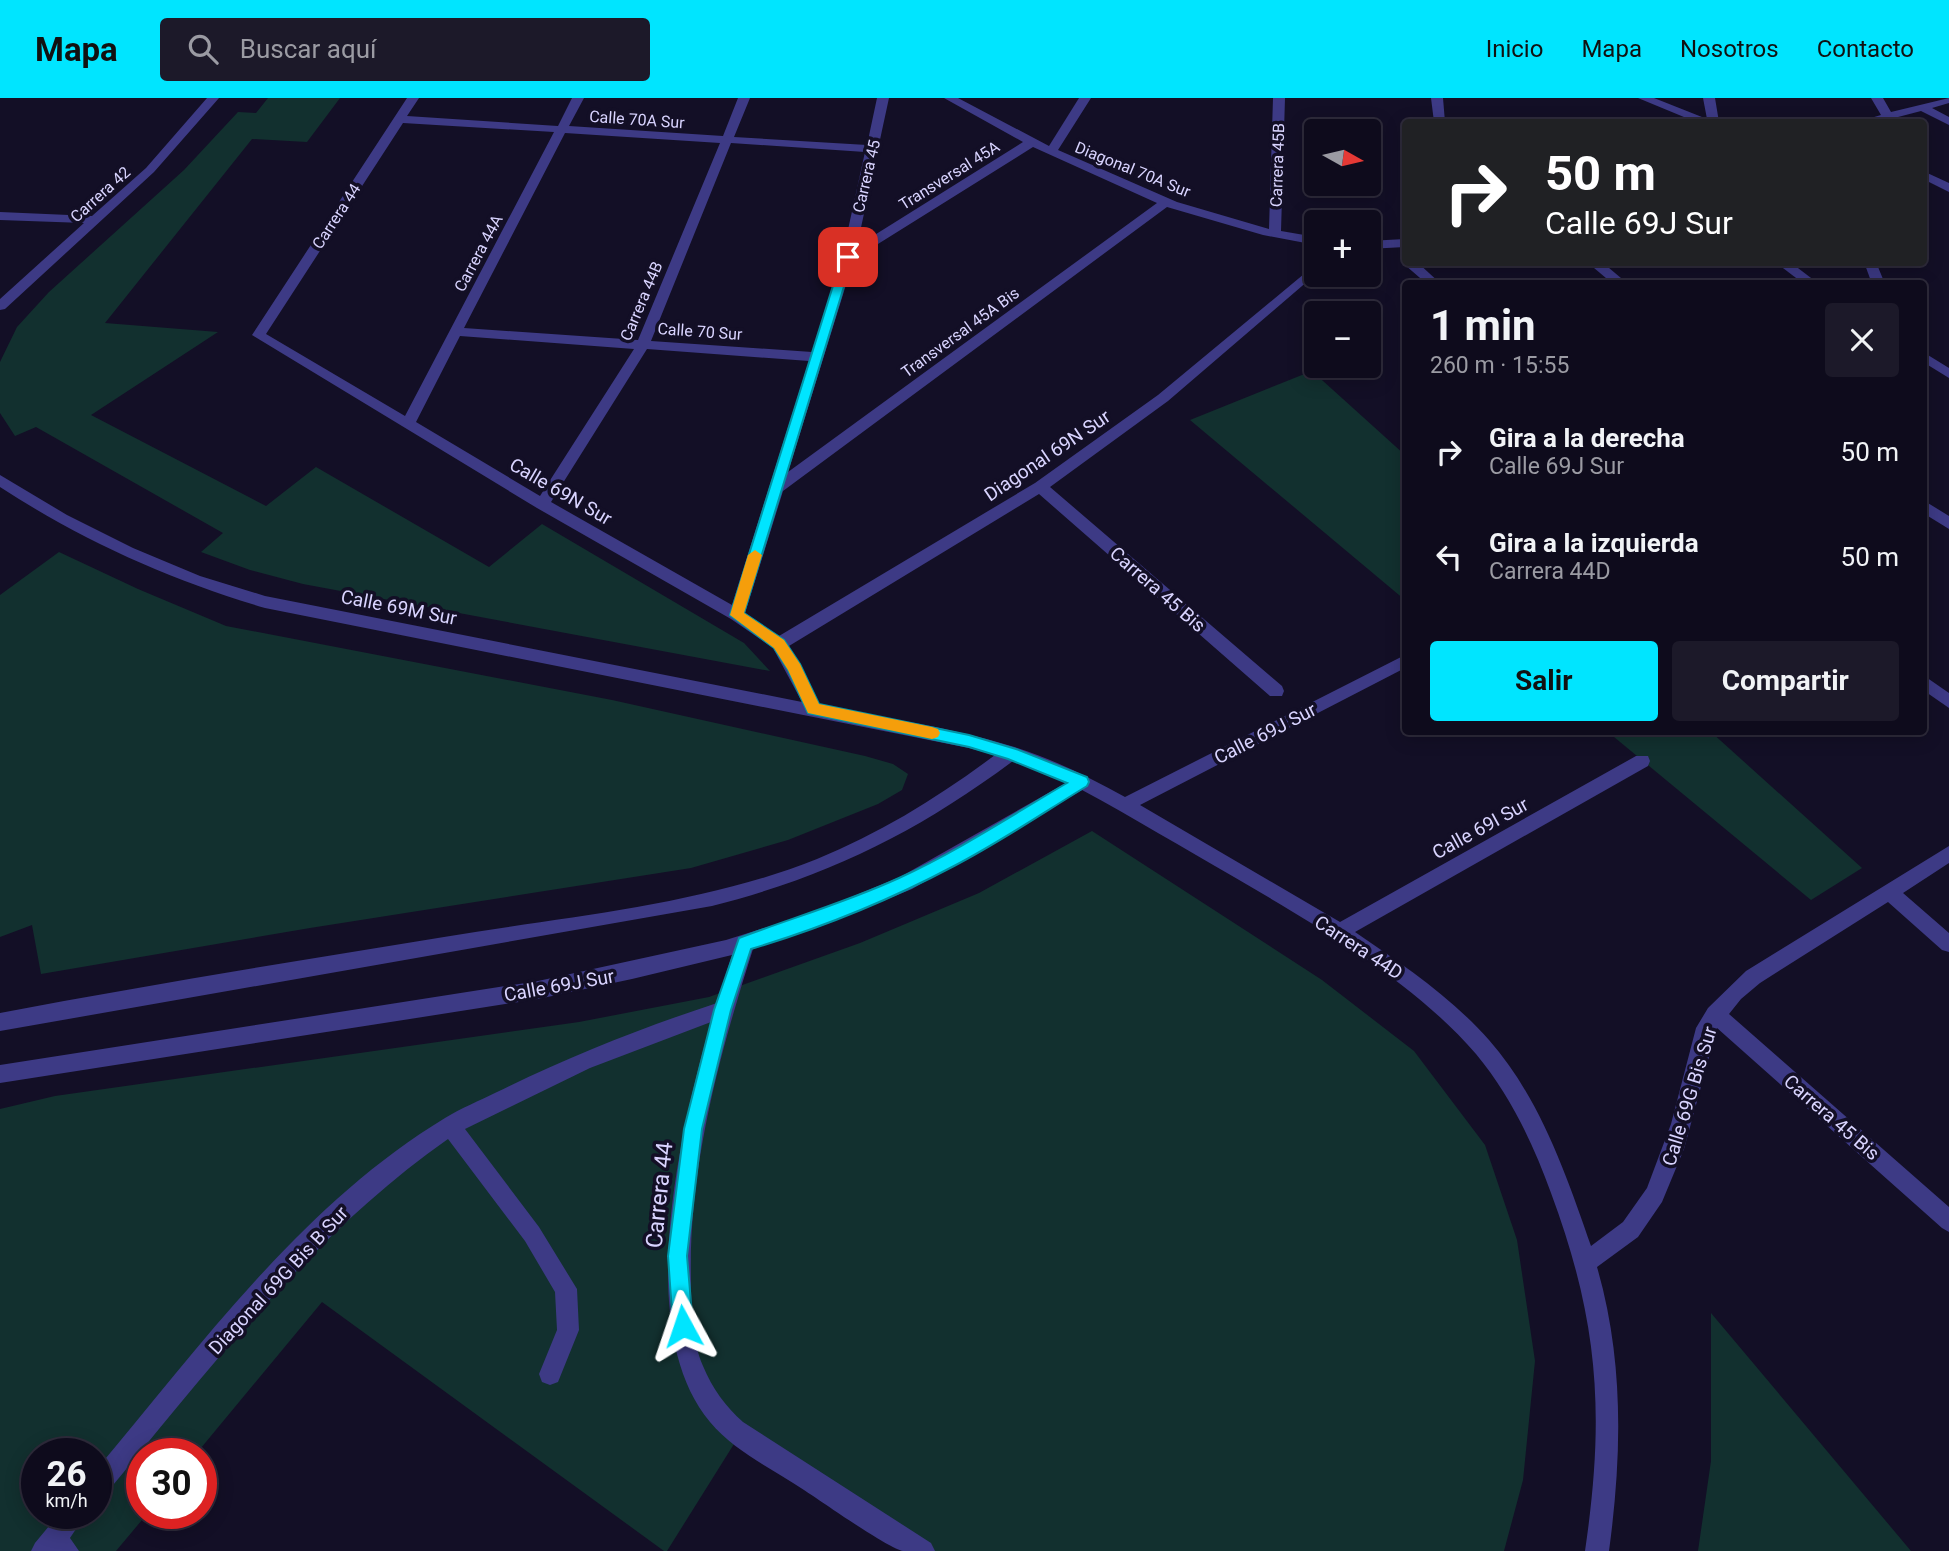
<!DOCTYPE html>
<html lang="es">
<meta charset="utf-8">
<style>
:root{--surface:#0e0b1c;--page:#1c1929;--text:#f1f3f6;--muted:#9b9ba3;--line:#2e2b3b;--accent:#00e5ff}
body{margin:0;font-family:Roboto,sans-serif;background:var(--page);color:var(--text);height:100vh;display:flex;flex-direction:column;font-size:26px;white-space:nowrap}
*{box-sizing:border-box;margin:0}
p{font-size:23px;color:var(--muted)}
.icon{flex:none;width:38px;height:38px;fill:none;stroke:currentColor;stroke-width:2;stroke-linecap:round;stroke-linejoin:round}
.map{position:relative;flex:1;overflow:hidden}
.panel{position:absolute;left:1402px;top:182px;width:525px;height:455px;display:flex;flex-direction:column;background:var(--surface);border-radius:7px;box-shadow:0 4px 18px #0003,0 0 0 2px var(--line)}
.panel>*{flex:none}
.hud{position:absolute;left:1402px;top:21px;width:525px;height:147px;border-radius:7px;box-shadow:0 4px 18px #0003,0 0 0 2px var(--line);background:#202124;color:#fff;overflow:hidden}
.needle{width:46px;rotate:98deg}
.tools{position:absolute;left:1304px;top:21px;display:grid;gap:14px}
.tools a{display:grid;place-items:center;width:77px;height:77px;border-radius:7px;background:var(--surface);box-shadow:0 4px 18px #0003,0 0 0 2px var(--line);font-size:35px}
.speed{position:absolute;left:21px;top:1340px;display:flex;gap:14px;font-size:35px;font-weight:700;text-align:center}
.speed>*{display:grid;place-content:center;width:91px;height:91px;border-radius:50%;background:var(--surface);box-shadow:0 4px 18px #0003,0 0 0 2px var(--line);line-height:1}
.speed small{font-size:18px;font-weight:400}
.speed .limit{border:10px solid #d22;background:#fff;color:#111}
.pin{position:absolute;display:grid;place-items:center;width:60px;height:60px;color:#fff;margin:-30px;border-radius:14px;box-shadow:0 4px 10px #0006}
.me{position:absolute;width:77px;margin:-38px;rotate:355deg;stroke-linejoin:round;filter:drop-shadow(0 0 5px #0008)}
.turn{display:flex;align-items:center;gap:24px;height:147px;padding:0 28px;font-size:32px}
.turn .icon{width:91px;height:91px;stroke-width:2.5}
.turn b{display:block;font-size:49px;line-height:60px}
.round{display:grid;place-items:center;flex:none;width:74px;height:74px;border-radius:7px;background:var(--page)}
.head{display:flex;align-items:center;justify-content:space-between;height:119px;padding:0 28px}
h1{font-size:42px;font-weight:700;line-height:52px}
.cta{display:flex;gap:14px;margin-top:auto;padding:14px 28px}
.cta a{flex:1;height:80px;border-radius:7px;background:var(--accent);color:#111;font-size:28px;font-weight:700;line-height:80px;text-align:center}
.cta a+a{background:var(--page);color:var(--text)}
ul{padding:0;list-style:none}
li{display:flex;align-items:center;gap:21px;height:105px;padding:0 28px}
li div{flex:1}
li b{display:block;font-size:26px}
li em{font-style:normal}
header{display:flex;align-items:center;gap:42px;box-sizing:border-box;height:98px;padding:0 35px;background:var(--accent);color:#111}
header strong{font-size:33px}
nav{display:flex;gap:38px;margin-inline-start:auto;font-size:24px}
.search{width:490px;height:63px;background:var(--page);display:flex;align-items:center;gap:18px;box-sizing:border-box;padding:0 24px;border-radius:7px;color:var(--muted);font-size:26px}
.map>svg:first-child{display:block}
.green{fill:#12302f;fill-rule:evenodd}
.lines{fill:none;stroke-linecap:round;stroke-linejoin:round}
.minor{fill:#3d3a85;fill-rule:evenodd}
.route{fill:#00e5ff;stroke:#0095a6;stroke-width:2}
.slow{fill:#f59e0b}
.labels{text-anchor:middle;stroke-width:7;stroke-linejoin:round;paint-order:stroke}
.far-street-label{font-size:16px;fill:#d9d4ff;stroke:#130f26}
.street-label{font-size:19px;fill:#d9d4ff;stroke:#130f26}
.near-street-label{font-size:23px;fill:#d9d4ff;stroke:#130f26}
</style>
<header>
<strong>Mapa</strong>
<div class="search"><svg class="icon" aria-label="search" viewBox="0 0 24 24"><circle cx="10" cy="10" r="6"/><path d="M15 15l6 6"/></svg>Buscar aquí</div>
<nav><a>Inicio</a><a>Mapa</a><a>Nosotros</a><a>Contacto</a></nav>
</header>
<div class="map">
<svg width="1949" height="1453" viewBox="0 0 1949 1453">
<rect width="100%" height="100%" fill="#130f26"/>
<g class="green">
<path d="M268,0H340L307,44L252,41L105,225L218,234L91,317L266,408L316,369L489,469L542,426L744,545L770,573L303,486L250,472L201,454L223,435L36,329L15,338L0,315V264L17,229L49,194L184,72L238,14L256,15Z"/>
<path d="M1312,273L1405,357V502L1190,322Z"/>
<path d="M59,454L138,491L226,528L612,602L865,658L893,666L908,676L902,692L878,706L788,742L691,770L310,830L41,876L32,827L0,839V497Z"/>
<path d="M1608,634H1711L1862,770L1811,802Z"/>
<path d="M1092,733L1322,882L1414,953L1485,1047L1517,1142L1535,1263L1523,1382L1504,1453H922L739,1338L667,1453H664L322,1204L196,1356H142V1416H147L116,1453H0V1011L55,998L579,924L709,899L860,845L979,795ZM37,1356H96V1416H37Z"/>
<path d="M1711,1215L1911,1453H1698L1711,1363Z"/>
</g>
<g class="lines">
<g class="minor">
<path d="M207,0H219L154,74L5,211L0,212V201L84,125L0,122V114L92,118L146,70Z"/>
<path d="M407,0H419L407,18L558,28L572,0H584L569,28L723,38L738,0H750L734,39L867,47L877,0H889L857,148L1023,44L944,0H958L1049,48L1079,0H1091L1058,52L1177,104L1269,131L1273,0H1285L1281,133L1316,139V147L1263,137L1167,109L783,393L745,515L779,538L1035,385L1158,297L1316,166V176L1168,303L1050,389L1282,588L1284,593L1282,598H1270L1039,396L789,548L820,607C884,620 949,629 1011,648C1051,660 1089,679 1125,699L1405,557V570L1140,707L1340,824L1636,658H1648L1650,663L1648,668L1355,834C1402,866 1451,899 1489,942C1540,1000 1566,1076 1591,1148L1623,1124L1647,1090L1671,1026L1696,930L1708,910L1746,873L1949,748V765L1903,795L1949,835V854L1942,852L1888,804L1760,885L1741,901L1729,916L1949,1109V1134L1942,1130L1717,930L1684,1051L1662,1104L1638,1139L1597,1169C1624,1262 1622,1357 1609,1453H1585C1605,1317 1599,1224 1551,1095C1533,1045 1510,997 1476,956C1413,883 1316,827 1234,779C1183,750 1134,720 1082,692L912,791L824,827L753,851C719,958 688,1071 691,1184C691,1211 692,1243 703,1268C712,1290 726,1309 743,1324L931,1445L935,1453C925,1453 913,1453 903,1453C889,1451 821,1403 804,1392C773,1371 735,1354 710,1324C632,1231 681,1030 711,924L590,970L465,1031L539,1129L577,1191L579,1232L558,1284L550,1287L542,1284L539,1276L557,1232L555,1194L525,1143L448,1041C310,1138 210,1270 104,1398L96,1402V1372C201,1247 303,1106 445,1020C461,1010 479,1003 497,994C568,959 641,930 717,905L732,857L632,881L538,901L0,985V967L538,883L726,842L815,814L900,779L1066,685L1013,663C916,735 829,778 712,808L0,933V915C148,887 296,863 444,839C568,818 699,808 817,761C881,735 940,698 995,657L969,650L265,510C170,482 83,443 0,389V377L67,417L133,450L200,478L265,498L802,604L773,550L731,521L537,410L252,237ZM403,25L554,34L405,318L266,236ZM565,35L720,45L638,242L464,230ZM731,45L865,54L842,159L812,254L651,243ZM1033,49L1157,105L788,374L854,161ZM460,238L634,251L540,398L416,324ZM647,251L809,263L732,507L551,404Z"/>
<path d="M1431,0H1443L1445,24H1434Z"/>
<path d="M1638,0H1654L1707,21L1703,0H1715L1719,24H1696Z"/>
<path d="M1871,0H1883L1891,14L1949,0V5L1932,10L1949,19V27L1921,13L1879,24H1863L1864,22L1881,17Z"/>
<path d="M1923,73L1949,85V94L1923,81Z"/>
<path d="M1405,141V149L1368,151V143Z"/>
<path d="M1405,161V164H1417L1441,186H1427L1405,167L1403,164Z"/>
<path d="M1587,164H1602L1628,186H1613Z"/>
<path d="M1775,164H1790L1819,186H1804Z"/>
<path d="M1864,164H1876L1885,186H1872Z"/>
<path d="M1923,254L1949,270V280L1923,264Z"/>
<path d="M1923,402L1949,418V431L1923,415Z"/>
<path d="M1923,577L1949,595V610L1923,592Z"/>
<path d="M59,1416H86L70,1440L79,1453H31L35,1445Z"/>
</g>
</g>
<path class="route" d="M848,155L853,159L744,515L784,542L800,566L819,606L969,637L1016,651L1087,679L1089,684L1087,688C1043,715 1000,744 954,768C890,802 821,830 751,851L731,912L702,1031L687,1158L693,1228L690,1235L683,1238L676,1235L673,1228L668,1158L684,1031L714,912L739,840C792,820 847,804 899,780C958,753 1012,717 1067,685L1008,661L969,649L808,615L788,572L774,550L730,517L842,159Z"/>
<path class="slow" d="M755,452L762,457L744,515L784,542L800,566L819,606L932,629L938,631L940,635L938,639L932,641L808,615L788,572L774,550L730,517L748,457Z"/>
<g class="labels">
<g class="far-street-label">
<text transform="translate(637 21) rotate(4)" y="6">Calle 70A Sur</text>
<text transform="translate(1277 67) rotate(-88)" y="6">Carrera 45B</text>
<text transform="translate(1133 71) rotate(22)" y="6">Diagonal 70A Sur</text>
<text transform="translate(949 77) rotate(-32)" y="6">Transversal 45A</text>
<text transform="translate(866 78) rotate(-77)" y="6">Carrera 45</text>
<text transform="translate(100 96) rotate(-42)" y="6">Carrera 42</text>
<text transform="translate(336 118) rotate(-57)" y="6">Carrera 44</text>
<text transform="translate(478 155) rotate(-62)" y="6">Carrera 44A</text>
<text transform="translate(641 203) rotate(-67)" y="6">Carrera 44B</text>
<text transform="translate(700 233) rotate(4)" y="6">Calle 70 Sur</text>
<text transform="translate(960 234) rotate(-36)" y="6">Transversal 45A Bis</text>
</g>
<g class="street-label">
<text transform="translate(1047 357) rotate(-34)" y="7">Diagonal 69N Sur</text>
<text transform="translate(561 393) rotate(30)" y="7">Calle 69N Sur</text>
<text transform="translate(1158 491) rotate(41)" y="7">Carrera 45 Bis</text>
<text transform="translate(399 509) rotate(11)" y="7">Calle 69M Sur</text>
<text transform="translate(1265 635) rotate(-27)" y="7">Calle 69J Sur</text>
<text transform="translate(1480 730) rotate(-29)" y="7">Calle 69I Sur</text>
<text transform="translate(1359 849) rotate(33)" y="7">Carrera 44D</text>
<text transform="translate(559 887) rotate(-10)" y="7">Calle 69J Sur</text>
<text transform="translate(1689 998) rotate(-73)" y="7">Calle 69G Bis Sur</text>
<text transform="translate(1832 1019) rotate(41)" y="7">Carrera 45 Bis</text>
<text transform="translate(278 1182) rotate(-47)" y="7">Diagonal 69G Bis B Sur</text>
</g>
<g class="near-street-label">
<text transform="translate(659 1097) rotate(-84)" y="8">Carrera 44</text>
</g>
</g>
</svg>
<div class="tools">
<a><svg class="needle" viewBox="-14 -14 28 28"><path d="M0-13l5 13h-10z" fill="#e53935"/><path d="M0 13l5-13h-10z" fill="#9b9ba3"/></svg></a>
<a>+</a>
<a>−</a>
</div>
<div class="speed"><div>26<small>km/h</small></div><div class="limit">30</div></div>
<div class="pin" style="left:848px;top:159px;background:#d93025"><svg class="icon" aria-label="arrive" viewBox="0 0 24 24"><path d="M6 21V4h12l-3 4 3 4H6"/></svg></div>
<svg class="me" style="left:683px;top:1228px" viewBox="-20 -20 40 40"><path d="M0-17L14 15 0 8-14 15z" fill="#00e5ff" stroke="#fff" stroke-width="4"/></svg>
<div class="hud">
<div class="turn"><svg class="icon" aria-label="right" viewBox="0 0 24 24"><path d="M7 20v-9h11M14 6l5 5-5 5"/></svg><div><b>50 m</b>Calle 69J Sur</div></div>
</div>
<section class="panel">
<div class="head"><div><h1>1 min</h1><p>260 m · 15:55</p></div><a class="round"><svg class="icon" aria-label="close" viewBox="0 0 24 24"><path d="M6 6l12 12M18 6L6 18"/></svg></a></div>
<ul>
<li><svg class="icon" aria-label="right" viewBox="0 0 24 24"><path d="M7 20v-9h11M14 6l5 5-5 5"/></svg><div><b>Gira a la derecha</b><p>Calle 69J Sur</p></div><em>50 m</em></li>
<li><svg class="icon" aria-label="left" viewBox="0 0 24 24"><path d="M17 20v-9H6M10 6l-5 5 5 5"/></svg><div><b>Gira a la izquierda</b><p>Carrera 44D</p></div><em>50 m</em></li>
</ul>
<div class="cta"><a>Salir</a><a>Compartir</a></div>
</section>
</div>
